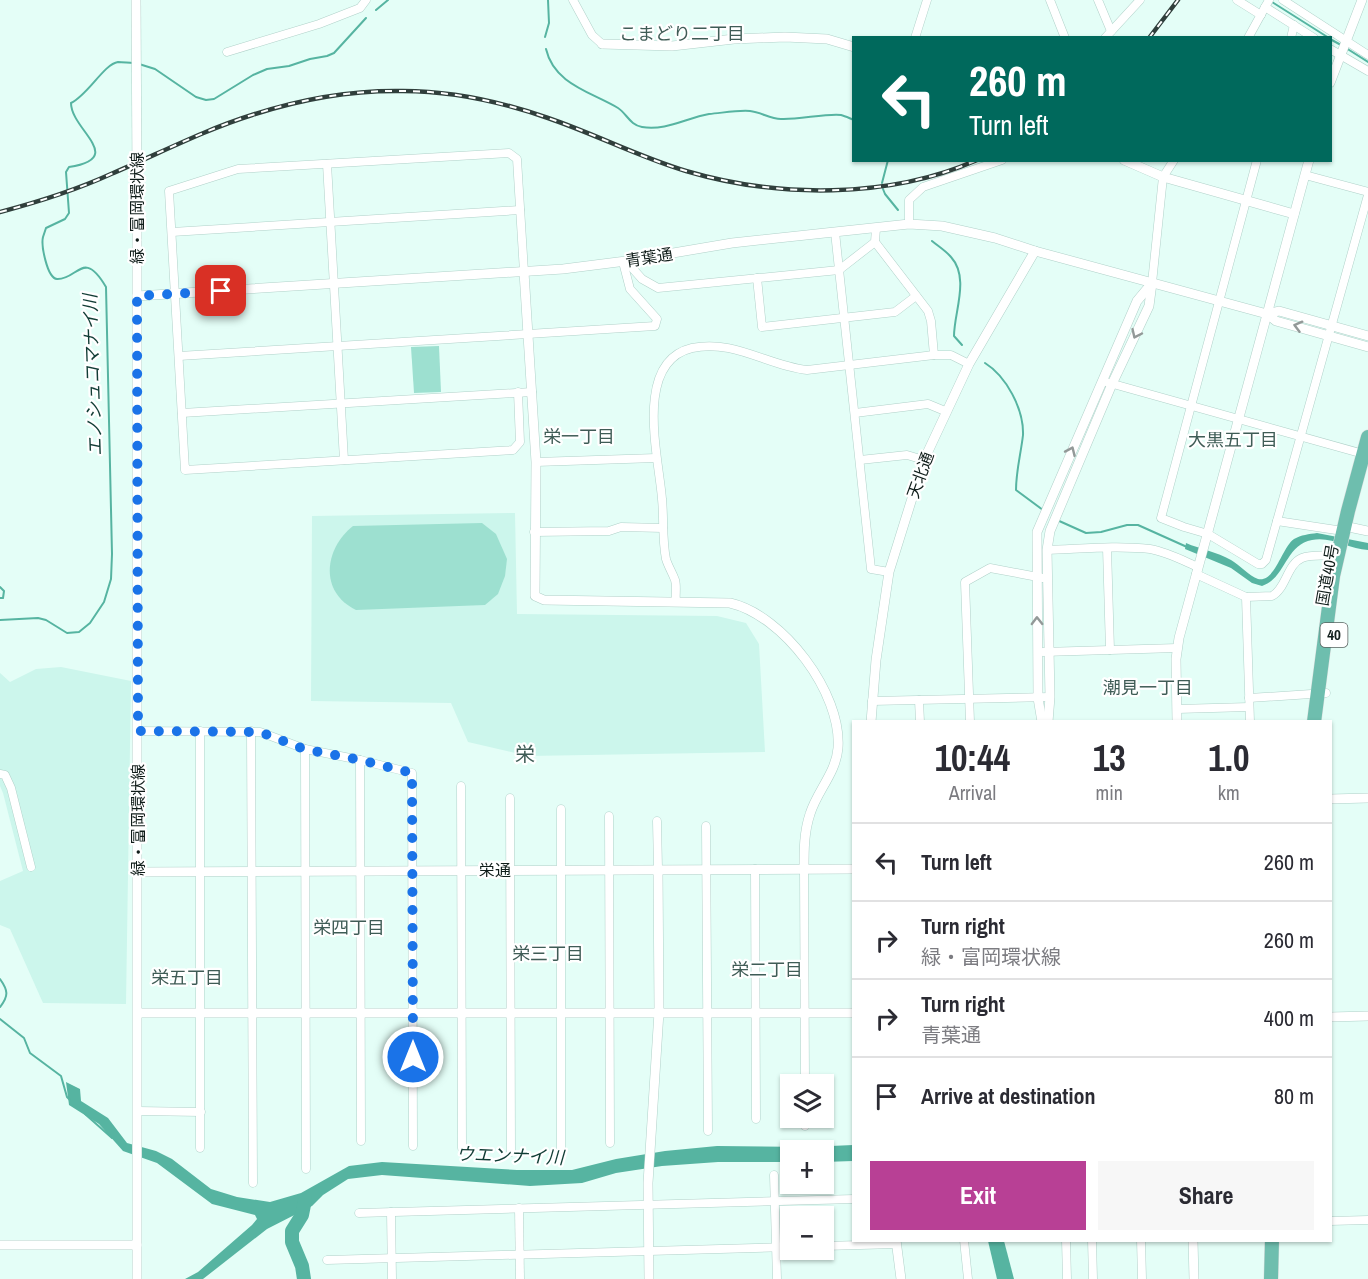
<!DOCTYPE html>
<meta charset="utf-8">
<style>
:root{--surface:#fff;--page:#f7f7f7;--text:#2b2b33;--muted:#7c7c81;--line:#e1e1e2;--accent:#b84095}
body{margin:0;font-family:"Archivo Narrow","Noto Sans JP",sans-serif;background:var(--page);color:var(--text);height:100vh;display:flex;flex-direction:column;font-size:22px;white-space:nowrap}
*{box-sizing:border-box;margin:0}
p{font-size:20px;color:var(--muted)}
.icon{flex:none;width:33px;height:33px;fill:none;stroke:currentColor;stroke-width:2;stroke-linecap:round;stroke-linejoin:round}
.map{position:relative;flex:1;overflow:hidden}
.details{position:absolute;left:852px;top:720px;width:480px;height:522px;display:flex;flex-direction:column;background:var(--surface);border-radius:0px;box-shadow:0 2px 4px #0004}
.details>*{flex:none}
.top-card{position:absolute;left:852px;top:36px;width:480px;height:126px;border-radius:0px;box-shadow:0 2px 4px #0004;background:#00695c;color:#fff;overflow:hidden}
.buttons{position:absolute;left:780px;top:1074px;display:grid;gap:12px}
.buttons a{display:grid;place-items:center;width:54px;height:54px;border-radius:0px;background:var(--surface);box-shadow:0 2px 4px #0004;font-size:30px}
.pin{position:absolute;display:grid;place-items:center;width:51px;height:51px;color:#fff;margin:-26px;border-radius:12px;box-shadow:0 3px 9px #0006}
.me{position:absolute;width:66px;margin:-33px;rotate:0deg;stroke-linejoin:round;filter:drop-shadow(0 0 4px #0008)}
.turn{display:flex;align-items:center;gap:21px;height:126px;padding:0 18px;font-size:27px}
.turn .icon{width:78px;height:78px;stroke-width:2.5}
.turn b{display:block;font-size:42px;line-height:51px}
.eta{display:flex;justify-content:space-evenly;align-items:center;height:102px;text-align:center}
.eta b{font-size:36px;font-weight:700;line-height:42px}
.button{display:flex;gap:12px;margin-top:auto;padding:12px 18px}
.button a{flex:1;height:69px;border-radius:0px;background:var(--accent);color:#fff;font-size:24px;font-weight:700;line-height:69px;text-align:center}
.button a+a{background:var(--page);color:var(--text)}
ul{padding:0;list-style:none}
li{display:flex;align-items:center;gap:18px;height:78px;padding:0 18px;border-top:2px solid var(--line)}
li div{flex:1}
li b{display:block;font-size:22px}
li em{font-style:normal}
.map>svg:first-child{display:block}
.built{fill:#ccf6ec}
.green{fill:#9de0d0}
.water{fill:#56b4a1}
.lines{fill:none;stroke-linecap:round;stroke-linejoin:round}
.stream{stroke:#56b4a1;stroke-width:2}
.river{stroke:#56b4a1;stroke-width:14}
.minor-casing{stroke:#b0d1c9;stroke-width:9}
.tertiary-casing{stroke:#b0d1c9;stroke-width:10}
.trunk-casing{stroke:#dedfdf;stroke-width:15}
.minor{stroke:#fff;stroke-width:8}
.tertiary{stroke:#fff;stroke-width:9}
.trunk{stroke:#6ebeae;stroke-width:14}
.rail-casing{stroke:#303f3c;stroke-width:4.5}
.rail{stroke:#fff;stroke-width:2;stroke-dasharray:7;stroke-linecap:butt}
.tertiary-bridge-casing{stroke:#b0d1c9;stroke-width:10;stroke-linecap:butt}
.tertiary-bridge{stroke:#fff;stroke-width:9}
.oneway{stroke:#939998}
.route{stroke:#1a73e8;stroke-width:10;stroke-dasharray:0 18}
.labels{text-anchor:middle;stroke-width:4.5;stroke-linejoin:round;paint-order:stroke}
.shield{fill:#fff;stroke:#58615f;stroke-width:1.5}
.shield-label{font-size:15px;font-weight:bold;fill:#101d1a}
.street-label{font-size:16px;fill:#101d1a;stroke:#fff}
.neighbourhood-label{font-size:18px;fill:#3f5c56;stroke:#fff}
.water-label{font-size:18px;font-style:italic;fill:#113d35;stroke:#fff}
.quarter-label{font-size:20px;fill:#3f5c56;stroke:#fff}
</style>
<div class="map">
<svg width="1368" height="1279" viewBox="0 0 1368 1279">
<rect width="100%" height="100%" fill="#e4fef7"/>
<g class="built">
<path d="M515,513L517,614L717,616L746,623L759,644L765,752L528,756L468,742L451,703L311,701L312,516Z"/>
<path d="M61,667L131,681L126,1004L43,1003L10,929L0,925V881L23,871L3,793L0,786V673L10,682L36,669Z"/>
</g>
<g class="green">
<path d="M439,346L441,392L414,393L411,347Z"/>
<path d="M482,523L496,534L507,559L505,576L498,594L485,605L356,610C319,592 324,549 353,526Z"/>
</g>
<g class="water">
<path d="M1317,533L1368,543V550C1349,549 1331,536 1312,540C1285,545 1286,578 1262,586L1252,583L1231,568L1185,549L1186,543C1200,549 1217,552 1231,560C1240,565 1249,576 1258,579C1275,583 1282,547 1294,539C1301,535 1309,534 1317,533Z"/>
<path d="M66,1082L80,1089L81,1101L108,1118L127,1143L156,1151L172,1159L211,1189L237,1197L270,1202L301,1193L349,1166L382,1162L517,1170H572L616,1159L665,1151L717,1146L809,1147L853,1145V1161L824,1162V1150H790V1162H718L662,1166L616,1173L582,1183L530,1186L382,1175L348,1179L323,1195L312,1206L267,1229L203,1279H185L198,1272L252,1225L257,1219L255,1215L212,1204L157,1163L123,1151L99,1124L69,1105Z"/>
<path d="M988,1241H1004L1014,1279H997Z"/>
</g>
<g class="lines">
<g class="stream">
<path d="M1272,2L1329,38"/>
<path d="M376,10L388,0"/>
<path d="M545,37L549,23L548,0"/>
<path d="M1330,39L1341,45"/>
<path d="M1346,48L1368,62"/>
<path d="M546,49C554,84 591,92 618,108C627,114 630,125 642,127C666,131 686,118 709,114C722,113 737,110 750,111C761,112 770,119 781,119C797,120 828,113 841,115C845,116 849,118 854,120"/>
<path d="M139,64L155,69L196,97L206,100L214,99L253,75L267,69L289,66L310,59L327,56L334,53L366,18"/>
<path d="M882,183L888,160"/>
<path d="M883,189L885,194L898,210"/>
<path d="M932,241C938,246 946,251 951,257C970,278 954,312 954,336L962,345"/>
<path d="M985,363C1006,376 1024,409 1023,435C1021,453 1016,471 1016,490L1043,510"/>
<path d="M1057,520L1086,533L1101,532L1127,525H1138L1187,547"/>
<path d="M0,587L4,591L3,598H0"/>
<path d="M0,620L38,618L46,620L67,633L79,632L90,623L104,602L111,579L112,554L106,287C83,248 78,280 57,279C47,278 41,245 43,237C44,234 45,231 46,228L65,219L69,213L66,172L69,167C127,158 71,130 71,103C88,95 104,64 118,62C123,62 129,63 133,63"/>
<path d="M0,979C8,990 9,996 0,1007"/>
<path d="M0,1019L24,1038L30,1053L61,1076L67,1097L70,1100"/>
<path d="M85,1114L112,1138"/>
</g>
<path class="river" d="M304,1279L302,1266L292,1242V1231L302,1215L305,1200"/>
<defs>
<g id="minor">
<path d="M573,0L592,35L602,44"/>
<path d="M1050,0L1065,38"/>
<path d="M1098,0L1111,31"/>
<path d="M1237,0L1261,15"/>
<path d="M1283,0L1368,55"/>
<path d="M1265,7L1314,38"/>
<path d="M915,38L927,0"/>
<path d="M1105,38L1140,0"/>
<path d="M1248,38L1269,0"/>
<path d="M1291,38L1294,25"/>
<path d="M1330,49L1368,71"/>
<path d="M227,52L319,24L360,8L366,0"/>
<path d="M1257,160L1161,518L1184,527L1208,534L1258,564H1262L1266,560L1277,521L1368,195"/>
<path d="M327,164L344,460"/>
<path d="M1305,175L1368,192"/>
<path d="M909,224V200L923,187L1002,160"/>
<path d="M172,232L520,210"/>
<path d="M835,232L871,569L889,572"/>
<path d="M626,261L642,279L658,288L839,270L875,242L876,228"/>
<path d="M757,278L762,327L895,312L916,296"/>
<path d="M1152,283L1163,177L1174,160"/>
<path d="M934,355H951L969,364"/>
<path d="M179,356L655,326L657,319L630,289L623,262"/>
<path d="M1106,382L1367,455"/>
<path d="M518,392L520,442L513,450L185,470L169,191L238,169L509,153L517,159L524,272"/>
<path d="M182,413L532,392"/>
<path d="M855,413L928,404L945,411"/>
<path d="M860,460L907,455L924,460"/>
<path d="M536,462L656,458"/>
<path d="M1277,521L1343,531"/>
<path d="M534,532L609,531L621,527L663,528"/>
<path d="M1107,548L1110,650"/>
<path d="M1047,550C1080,549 1116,545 1150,549C1167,552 1182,560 1198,567"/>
<path d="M1196,574L1246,597L1272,596C1286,589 1287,564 1302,558C1312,554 1327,556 1337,556"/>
<path d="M1246,597L1250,722"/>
<path d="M676,602C675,595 677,586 675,580C672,572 668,566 666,559C662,539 664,519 662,499C659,458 633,362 692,348C734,339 768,366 807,370L934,355L931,321L928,311L875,242"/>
<path d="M1043,652L1177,648"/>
<path d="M1249,698L1326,693"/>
<path d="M919,700L920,722"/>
<path d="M872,701L1050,697"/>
<path d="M1177,709L1249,707"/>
<path d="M970,722L965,582L990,568L1043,578"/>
<path d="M137,731L260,732L305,749L360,760L412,773L413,1146"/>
<path d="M200,731V1148"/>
<path d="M251,731L253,1183"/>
<path d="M305,749L306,1169"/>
<path d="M360,760L361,1141"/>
<path d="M0,774L5,775L11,788L31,867"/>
<path d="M461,786L462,1148"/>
<path d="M510,798L511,1152"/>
<path d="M609,816L610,1143"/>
<path d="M657,821L658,869"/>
<path d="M706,826L708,1131"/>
<path d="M755,869L756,1119"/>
<path d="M804,869L805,1084"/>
<path d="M138,1111L201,1112"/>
<path d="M805,1118V1126"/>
<path d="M561,1154V809"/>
<path d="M774,1175L777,1279"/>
<path d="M519,1208L520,1279"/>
<path d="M391,1212L392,1279"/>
<path d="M359,1213L854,1199"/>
<path d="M1330,1221L1368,1220"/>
<path d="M964,1240L968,1279"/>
<path d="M1066,1240L1067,1279"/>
<path d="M1092,1240L1093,1279"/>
<path d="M1141,1240L1142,1279"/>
<path d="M824,1246L896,1244"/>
<path d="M327,1260L790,1247"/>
</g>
<g id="tertiary">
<path d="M602,44L672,46L734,39L785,37L827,39L854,47"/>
<path d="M1330,83L1362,0"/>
<path d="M1124,160L1163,177L1294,214"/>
<path d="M137,178V1279"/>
<path d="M524,272L536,462L535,596L544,600L730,603C783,615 842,693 838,748C836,773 817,791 810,814C804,832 804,850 804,869"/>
<path d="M137,296L563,269L626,261L732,243L909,224L942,226L995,238L1035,251L1267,314L1276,321L1368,347"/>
<path d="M1267,314L1279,311L1368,336"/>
<path d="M1344,526L1368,531"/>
<path d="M871,722L876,660L889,572L924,460L969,364L1035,251"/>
<path d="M1042,722L1038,698L1037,532L1137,301L1152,283"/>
<path d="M1048,722L1050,697L1047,550L1050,531L1112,384L1149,306L1152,283"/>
<path d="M1177,722L1176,659L1179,638L1309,160"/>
<path d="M1330,799L1368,798"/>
<path d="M137,872L854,869"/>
<path d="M138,1013H854"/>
<path d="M1330,1017L1368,1016"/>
<path d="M896,1240L901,1279"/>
<path d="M1193,1240L1194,1279"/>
<path d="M0,1245H137"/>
<path d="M649,1279L648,1183L659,1012L658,869"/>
</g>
<g id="trunk">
<path d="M1314,722L1333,576L1348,511L1368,437"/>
<path d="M1271,1279L1272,1240"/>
</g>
</defs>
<use href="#minor" class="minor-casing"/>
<use href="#tertiary" class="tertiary-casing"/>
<use href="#trunk" class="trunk-casing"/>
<use href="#minor" class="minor"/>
<use href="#tertiary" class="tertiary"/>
<use href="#trunk" class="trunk"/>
<defs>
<g id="rail">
<path d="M1149,38L1178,0"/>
<path d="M0,212C38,202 76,190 111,174C158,154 204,130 252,115C301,99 352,90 403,91C452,91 502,102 548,118C595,134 639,157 686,171C777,198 889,199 977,160"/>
</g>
</defs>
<use href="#rail" class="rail-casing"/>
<use href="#rail" class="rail"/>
<defs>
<path id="tertiary-bridge" d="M136,0L137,178"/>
</defs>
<use href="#tertiary-bridge" class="tertiary-bridge-casing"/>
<use href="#tertiary-bridge" class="tertiary-bridge"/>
</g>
<defs><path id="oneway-chevron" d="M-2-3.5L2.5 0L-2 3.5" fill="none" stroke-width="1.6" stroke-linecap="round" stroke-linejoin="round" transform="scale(1.5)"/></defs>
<g class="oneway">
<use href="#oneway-chevron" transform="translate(1298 326) rotate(-165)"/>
<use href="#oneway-chevron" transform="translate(1136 334) rotate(115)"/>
<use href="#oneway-chevron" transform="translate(1071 451) rotate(-66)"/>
<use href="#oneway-chevron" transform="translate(1037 621) rotate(-91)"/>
</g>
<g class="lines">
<path class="route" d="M221,291L137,296L138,731L260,732L304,749L360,760L412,773L413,1057"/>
</g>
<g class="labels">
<rect class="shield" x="1320.5" y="623" width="27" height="24" rx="4.5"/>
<g class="shield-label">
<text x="1334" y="640">40</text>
</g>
<g class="street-label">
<text transform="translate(137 208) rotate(-90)" y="6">緑・富岡環状線</text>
<text transform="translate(649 257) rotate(-9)" y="6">青葉通</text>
<text transform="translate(920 475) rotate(-70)" y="6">天北通</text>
<text transform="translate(1327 575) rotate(-80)" y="6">国道40号</text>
<text transform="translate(138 820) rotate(-90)" y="6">緑・富岡環状線</text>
<text x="495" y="876">栄通</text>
</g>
<g class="neighbourhood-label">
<text x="682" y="40">こまどり二丁目</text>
<text x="579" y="443">栄一丁目</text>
<text x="1233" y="446">大黒五丁目</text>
<text x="1148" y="694">潮見一丁目</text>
<text x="349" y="934">栄四丁目</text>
<text x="548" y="960">栄三丁目</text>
<text x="767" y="976">栄二丁目</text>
<text x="187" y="984">栄五丁目</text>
</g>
<g class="water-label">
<text transform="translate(93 375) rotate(-92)" y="6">エノシュコマナイ川</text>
<text transform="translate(510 1156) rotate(2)" y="6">ウエンナイ川</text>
</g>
<g class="quarter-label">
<text x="525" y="761">栄</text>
</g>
</g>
</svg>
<div class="buttons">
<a><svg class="icon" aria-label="layers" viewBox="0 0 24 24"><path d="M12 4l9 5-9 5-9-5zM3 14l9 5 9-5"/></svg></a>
<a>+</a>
<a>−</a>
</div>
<div class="pin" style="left:221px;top:291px;background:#d93025"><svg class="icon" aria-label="arrive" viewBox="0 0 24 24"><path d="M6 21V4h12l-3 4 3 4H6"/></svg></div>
<svg class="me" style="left:413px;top:1057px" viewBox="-20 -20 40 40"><circle r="17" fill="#1a73e8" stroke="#fff" stroke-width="3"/><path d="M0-11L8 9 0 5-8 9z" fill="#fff"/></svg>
<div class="top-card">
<div class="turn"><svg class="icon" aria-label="left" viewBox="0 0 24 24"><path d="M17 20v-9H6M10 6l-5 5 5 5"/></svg><div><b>260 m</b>Turn left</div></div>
</div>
<section class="details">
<div class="eta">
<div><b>10:44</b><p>Arrival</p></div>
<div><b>13</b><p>min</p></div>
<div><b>1.0</b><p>km</p></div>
</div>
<ul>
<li><svg class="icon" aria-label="left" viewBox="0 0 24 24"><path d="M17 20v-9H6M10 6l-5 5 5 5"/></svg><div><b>Turn left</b></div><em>260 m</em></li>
<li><svg class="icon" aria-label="right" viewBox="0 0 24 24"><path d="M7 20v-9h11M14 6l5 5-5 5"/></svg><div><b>Turn right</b><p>緑・富岡環状線</p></div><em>260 m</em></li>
<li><svg class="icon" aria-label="right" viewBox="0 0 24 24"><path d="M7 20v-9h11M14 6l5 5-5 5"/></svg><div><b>Turn right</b><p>青葉通</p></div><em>400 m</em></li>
<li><svg class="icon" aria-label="arrive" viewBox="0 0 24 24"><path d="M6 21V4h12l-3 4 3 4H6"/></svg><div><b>Arrive at destination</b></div><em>80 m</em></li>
</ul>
<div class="button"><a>Exit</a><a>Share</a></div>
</section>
</div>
